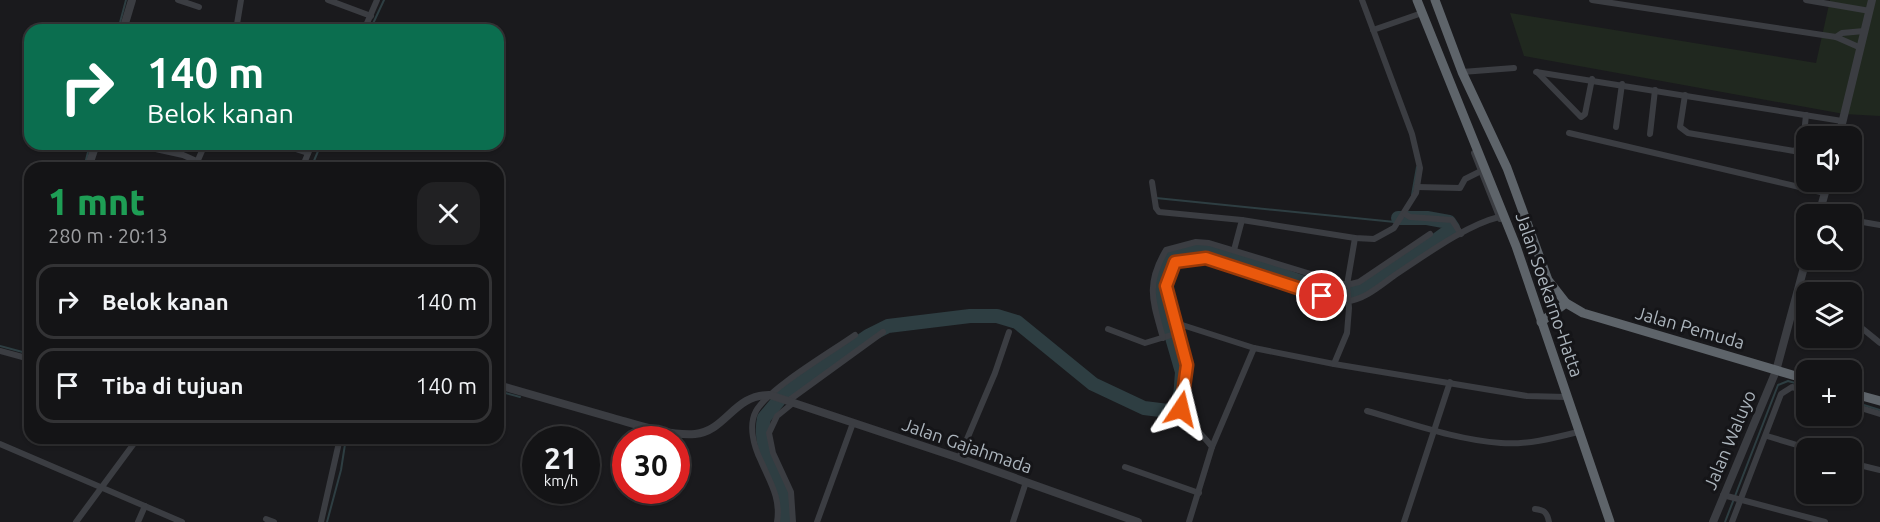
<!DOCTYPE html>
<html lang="id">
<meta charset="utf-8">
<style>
:root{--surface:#141416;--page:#212123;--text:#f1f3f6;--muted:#9d9ea1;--line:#333335}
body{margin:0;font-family:Ubuntu,sans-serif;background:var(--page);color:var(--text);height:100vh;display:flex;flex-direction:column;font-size:22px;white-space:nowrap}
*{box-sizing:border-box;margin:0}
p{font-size:20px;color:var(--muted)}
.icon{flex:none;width:33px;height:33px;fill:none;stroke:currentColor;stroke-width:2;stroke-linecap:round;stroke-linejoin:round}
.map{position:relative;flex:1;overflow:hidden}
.details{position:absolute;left:24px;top:162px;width:480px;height:282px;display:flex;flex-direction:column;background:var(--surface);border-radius:18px;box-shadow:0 2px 4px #0004,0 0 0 2px var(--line)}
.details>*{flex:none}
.banner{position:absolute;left:24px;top:24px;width:480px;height:126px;border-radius:18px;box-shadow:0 2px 4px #0004,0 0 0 2px var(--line);background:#0b6e4f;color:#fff;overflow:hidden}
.controls{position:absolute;left:1796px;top:126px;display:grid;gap:12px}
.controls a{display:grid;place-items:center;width:66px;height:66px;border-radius:12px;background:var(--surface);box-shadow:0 2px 4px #0004,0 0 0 2px var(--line);font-size:30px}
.speed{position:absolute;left:522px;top:426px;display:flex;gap:12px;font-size:30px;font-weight:700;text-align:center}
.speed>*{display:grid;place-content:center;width:78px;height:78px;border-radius:50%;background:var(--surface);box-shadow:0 2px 4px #0004,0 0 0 2px var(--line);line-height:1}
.speed small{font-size:15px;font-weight:400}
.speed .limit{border:9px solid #d22;background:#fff;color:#111}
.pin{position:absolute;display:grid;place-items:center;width:51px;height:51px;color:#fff;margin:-26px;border:3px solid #fff;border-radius:50%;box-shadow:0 2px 6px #0007}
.me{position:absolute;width:66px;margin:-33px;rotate:10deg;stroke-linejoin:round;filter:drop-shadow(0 0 4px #0008)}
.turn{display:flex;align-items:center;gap:21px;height:126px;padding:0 24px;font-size:27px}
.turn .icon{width:78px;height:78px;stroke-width:2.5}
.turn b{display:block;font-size:42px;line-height:51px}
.round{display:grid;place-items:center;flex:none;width:63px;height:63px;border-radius:18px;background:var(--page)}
.summary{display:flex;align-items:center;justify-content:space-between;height:102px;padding:0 24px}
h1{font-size:36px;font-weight:800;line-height:45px;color:#1e9e55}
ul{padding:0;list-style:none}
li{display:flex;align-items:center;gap:18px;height:75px;margin:0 12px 9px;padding:0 12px;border:3px solid var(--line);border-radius:18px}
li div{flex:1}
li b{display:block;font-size:22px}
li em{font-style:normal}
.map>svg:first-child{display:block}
.green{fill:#20281f}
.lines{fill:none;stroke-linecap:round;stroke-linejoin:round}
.stream{stroke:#2e3e42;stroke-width:2}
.river{stroke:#2e3e42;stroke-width:14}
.minor{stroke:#3b3d42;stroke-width:6}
.tertiary{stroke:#3b3d42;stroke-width:8}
.trunk{stroke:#5e646a;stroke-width:9}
.route-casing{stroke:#983908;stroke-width:15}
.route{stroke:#ea580c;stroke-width:10}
.labels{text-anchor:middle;stroke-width:6;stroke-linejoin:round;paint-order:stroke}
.street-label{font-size:18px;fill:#acb5bd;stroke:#151518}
</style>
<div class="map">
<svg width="1880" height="522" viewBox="0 0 1880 522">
<rect width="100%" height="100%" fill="#1a1a1d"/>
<path class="green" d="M1830,0H1880V116L1844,114L1524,56L1510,13L1816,63Z"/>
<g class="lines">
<g class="stream">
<path d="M118,30L126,0"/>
<path d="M370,30L384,0"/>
<path d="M84,168L90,144"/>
<path d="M311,168L321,144"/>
<path d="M1412,195L1417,167"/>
<path d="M1156,198L1395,222"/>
<path d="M0,346L30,354"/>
<path d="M498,391L520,397"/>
<path d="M1851,401L1880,410"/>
<path d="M327,522L341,470L346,438"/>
<path d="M1725,522L1778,385L1788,381L1806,386"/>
</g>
<path class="river" d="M786,522C789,482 756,457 764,418L784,394L868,336L888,326L970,316H997L1017,322L1093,384L1144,408L1168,411L1175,407L1180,399L1182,372L1162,303L1160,285L1168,258C1213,227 1307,300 1352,291C1375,287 1431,243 1453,228L1449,222L1427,218H1398"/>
<g class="minor">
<path d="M178,0L199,7"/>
<path d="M328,0L371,16"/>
<path d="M1592,0L1836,37L1861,48"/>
<path d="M1806,0L1870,11"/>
<path d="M236,30L241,0"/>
<path d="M364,30L377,0"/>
<path d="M1373,30L1422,13"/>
<path d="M1836,37L1842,33L1864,31"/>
<path d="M1462,72L1514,68"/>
<path d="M1536,72L1842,121"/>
<path d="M1537,72L1581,117L1585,114L1592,79"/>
<path d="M1685,95L1680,127L1688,133L1794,151L1803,144L1806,115"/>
<path d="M1616,127L1622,84"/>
<path d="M1569,133L1825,193"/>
<path d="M1650,134L1655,90"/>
<path d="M133,144L183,155L212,168"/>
<path d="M280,144L308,153"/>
<path d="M1474,153L1500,219"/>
<path d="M198,160L205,144"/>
<path d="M302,168L312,144"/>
<path d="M1152,182L1156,208L1159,212L1242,220L1355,238L1374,239L1394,228L1416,193L1420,168L1412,134L1362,0"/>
<path d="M1417,187L1460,188L1465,179L1481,171"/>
<path d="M1405,214L1410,217L1452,220L1461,234"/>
<path d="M1851,220L1880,225"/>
<path d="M1234,250L1242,220"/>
<path d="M1176,323L1254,348L1334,364L1527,396L1566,397"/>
<path d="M1108,329L1145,343L1178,333"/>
<path d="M1863,329L1880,343"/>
<path d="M1163,338C1153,302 1145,285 1166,250L1196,242L1209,243L1347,285L1359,282L1430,234"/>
<path d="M0,351L30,359"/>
<path d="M1334,364L1347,333L1349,308L1347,285L1355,238"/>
<path d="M788,401L883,332"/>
<path d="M793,403L777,416L769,433L773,453L791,492L793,522"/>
<path d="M1851,405L1880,414"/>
<path d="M1367,411C1410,423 1456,440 1501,443C1527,445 1554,438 1578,432"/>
<path d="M1767,436L1807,448"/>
<path d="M0,444L182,522"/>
<path d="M1212,447L1254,348"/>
<path d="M959,458L995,373L1009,332"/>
<path d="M1851,463L1880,470"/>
<path d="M1125,467L1199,493"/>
<path d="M1723,495L1825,522"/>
<path d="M1535,509C1544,510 1547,512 1549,522"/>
<path d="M266,519L274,522"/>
<path d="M76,522L138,438"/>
<path d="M138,522L145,506"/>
<path d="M321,522L340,438"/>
<path d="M777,522C781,498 770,482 761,461C754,447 748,426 756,411C769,388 831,352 855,335"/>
<path d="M817,522L853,423"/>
<path d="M1013,522L1026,482"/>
<path d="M1189,522L1212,447C1207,439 1183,417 1182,412C1178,398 1190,380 1187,366C1181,329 1156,298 1175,263L1196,257L1206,258C1245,268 1310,301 1347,301C1364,300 1381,285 1395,275C1424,256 1466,225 1499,217"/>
<path d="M1404,522L1450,382"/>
<path d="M1732,522L1781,394L1792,387L1806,391"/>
</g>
<g class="tertiary">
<path d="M123,30L132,0"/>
<path d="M1839,136L1872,0"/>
<path d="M88,168L96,144"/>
<path d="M1819,214L1828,182"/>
<path d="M498,385C536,396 575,407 613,418C638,425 669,436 695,434C726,431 734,394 770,395L959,458L1138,522"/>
<path d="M1713,522L1776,371L1806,260"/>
</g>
<g class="trunk">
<path d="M1417,0L1516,246L1610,522"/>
<path d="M1435,0L1462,72L1507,168L1548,280L1566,303L1583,313L1806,379"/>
<path d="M1541,322L1566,303"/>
<path d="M1851,393L1880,401"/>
</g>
</g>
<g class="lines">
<defs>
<path id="route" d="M1181,409L1187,365L1166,286L1175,262L1206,258L1322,296"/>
</defs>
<use href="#route" class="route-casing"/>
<use href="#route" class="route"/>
</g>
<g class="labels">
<g class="street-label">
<text transform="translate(1549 295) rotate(71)" y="6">Jalan Soekarno-Hatta</text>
<text transform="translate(1690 328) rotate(16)" y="6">Jalan Pemuda</text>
<text transform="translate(1730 440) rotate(-67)" y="6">Jalan Waluyo</text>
<text transform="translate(967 446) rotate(19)" y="6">Jalan Gajahmada</text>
</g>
</g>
</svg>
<div class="controls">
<a><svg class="icon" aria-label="sound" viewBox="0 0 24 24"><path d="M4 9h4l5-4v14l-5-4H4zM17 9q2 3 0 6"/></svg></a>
<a><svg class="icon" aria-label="search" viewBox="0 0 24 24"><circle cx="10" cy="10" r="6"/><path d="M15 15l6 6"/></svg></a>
<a><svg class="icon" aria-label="layers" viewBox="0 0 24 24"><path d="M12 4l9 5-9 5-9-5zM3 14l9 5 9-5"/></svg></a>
<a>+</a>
<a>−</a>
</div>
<div class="speed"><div>21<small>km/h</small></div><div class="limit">30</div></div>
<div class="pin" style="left:1322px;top:296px;background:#d93025"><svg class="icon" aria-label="arrive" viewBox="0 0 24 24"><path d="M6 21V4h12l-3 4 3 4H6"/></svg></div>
<svg class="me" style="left:1181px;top:409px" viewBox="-20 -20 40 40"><path d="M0-17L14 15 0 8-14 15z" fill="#ea580c" stroke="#fff" stroke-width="4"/></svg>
<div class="banner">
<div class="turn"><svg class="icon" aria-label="right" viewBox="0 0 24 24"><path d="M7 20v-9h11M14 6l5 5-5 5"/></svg><div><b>140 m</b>Belok kanan</div></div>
</div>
<section class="details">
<div class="summary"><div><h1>1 mnt</h1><p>280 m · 20:13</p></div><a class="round"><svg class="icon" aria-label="close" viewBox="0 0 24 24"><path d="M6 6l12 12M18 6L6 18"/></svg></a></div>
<ul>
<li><svg class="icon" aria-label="right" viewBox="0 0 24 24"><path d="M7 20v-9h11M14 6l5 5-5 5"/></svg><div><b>Belok kanan</b></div><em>140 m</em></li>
<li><svg class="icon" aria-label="arrive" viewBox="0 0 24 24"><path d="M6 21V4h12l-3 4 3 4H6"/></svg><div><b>Tiba di tujuan</b></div><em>140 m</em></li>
</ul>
</section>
</div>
